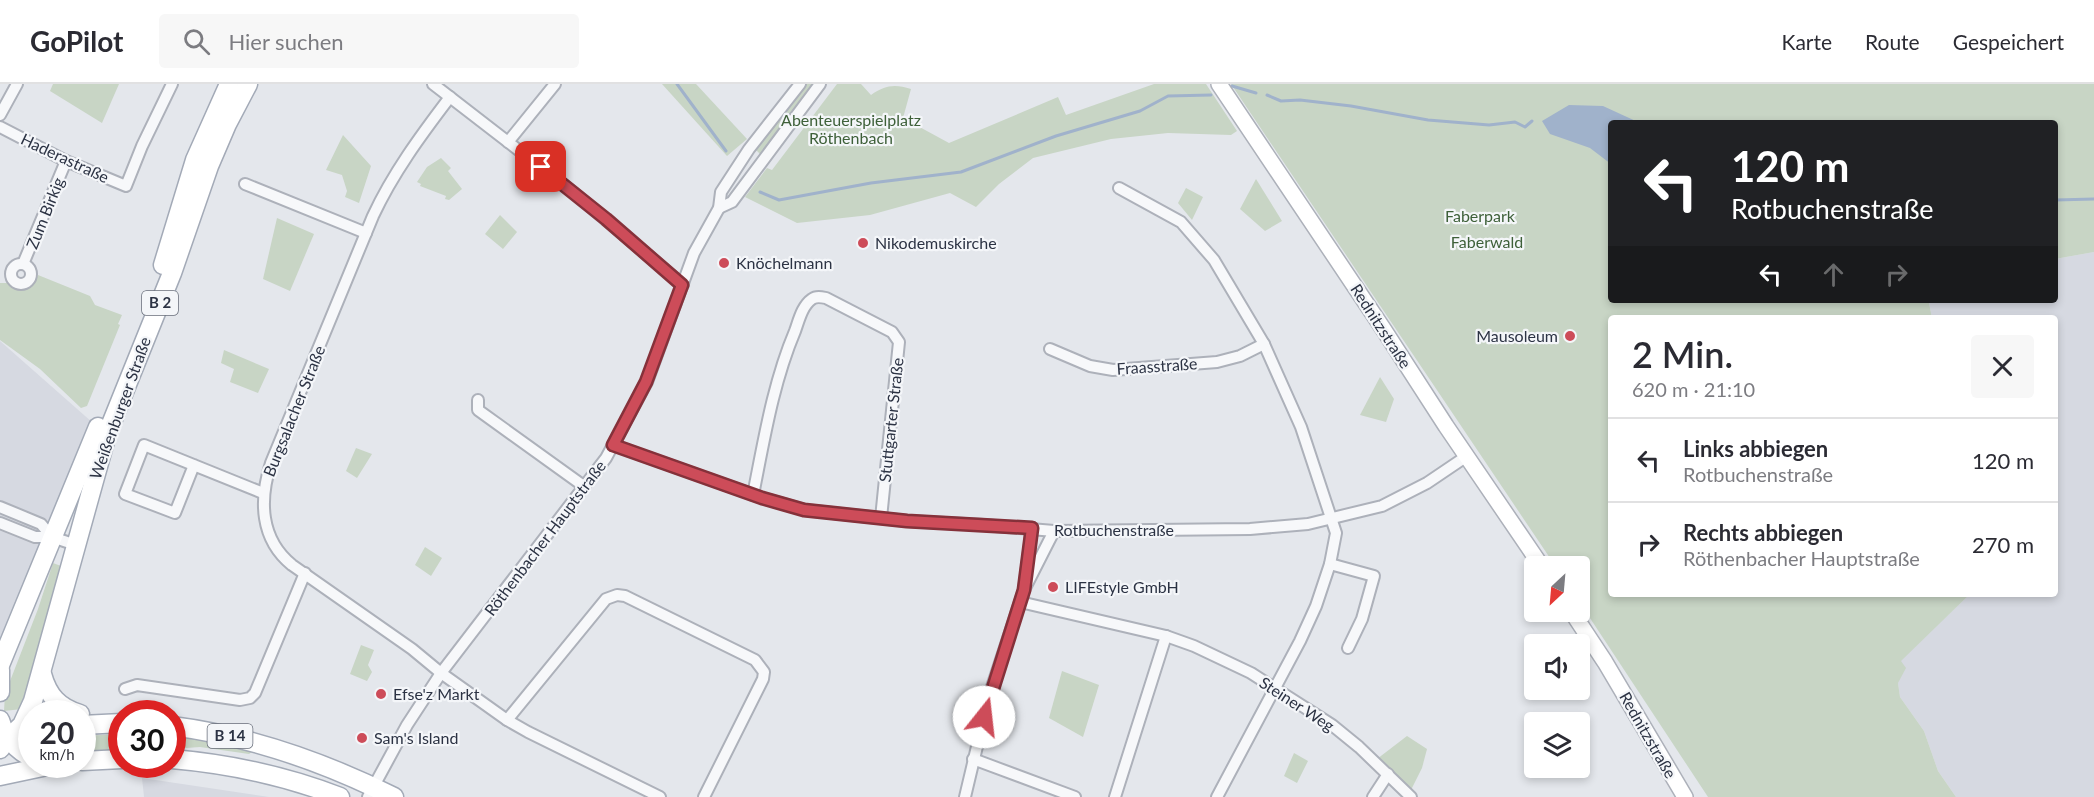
<!DOCTYPE html>
<html lang="de">
<meta charset="utf-8">
<style>
:root{--surface:#fff;--page:#f7f7f7;--text:#2b2b33;--muted:#7c7c81;--line:#e1e1e2}
body{margin:0;font-family:Lato,sans-serif;background:var(--page);color:var(--text);height:100vh;display:flex;flex-direction:column;font-size:22px;white-space:nowrap}
*{box-sizing:border-box;margin:0}
p{font-size:20px;color:var(--muted)}
.icon{flex:none;width:33px;height:33px;fill:none;stroke:currentColor;stroke-width:2;stroke-linecap:round;stroke-linejoin:round}
.map{position:relative;flex:1;overflow:hidden}
.details{position:absolute;left:1608px;top:231px;width:450px;height:282px;display:flex;flex-direction:column;background:var(--surface);border-radius:6px;box-shadow:0 3px 9px #0003}
.details>*{flex:none}
.top-card{position:absolute;left:1608px;top:36px;width:450px;height:183px;border-radius:6px;box-shadow:0 3px 9px #0003;background:#202124;color:#fff;overflow:hidden}
.needle{width:39px;rotate:206deg}
.controls{position:absolute;left:1524px;top:472px;display:grid;gap:12px}
.controls a{display:grid;place-items:center;width:66px;height:66px;border-radius:6px;background:var(--surface);box-shadow:0 3px 9px #0003;font-size:30px}
.speed{position:absolute;left:18px;top:616px;display:flex;gap:12px;font-size:30px;font-weight:700;text-align:center}
.speed>*{display:grid;place-content:center;width:78px;height:78px;border-radius:50%;background:var(--surface);box-shadow:0 3px 9px #0003;line-height:1}
.speed small{font-size:15px;font-weight:400}
.speed .limit{border:9px solid #d22;background:#fff;color:#111}
.pin{position:absolute;display:grid;place-items:center;width:51px;height:51px;color:#fff;margin:-26px;border-radius:12px;box-shadow:0 3px 9px #0006}
.me{position:absolute;width:66px;margin:-33px;rotate:16deg;stroke-linejoin:round;filter:drop-shadow(0 0 4px #0008)}
.turn{display:flex;align-items:center;gap:21px;height:126px;padding:0 24px;font-size:27px}
.turn .icon{width:78px;height:78px;stroke-width:2.5}
.turn b{display:block;font-size:42px;line-height:51px}
.lanes{display:flex;align-items:center;height:57px;padding:0 24px;background:#0003;justify-content:center;gap:30px;direction:ltr}
.lanes .off{opacity:.35}
.round{display:grid;place-items:center;flex:none;width:63px;height:63px;border-radius:6px;background:var(--page)}
.overview{display:flex;align-items:center;justify-content:space-between;height:102px;padding:0 24px}
h1{font-size:36px;font-weight:600;line-height:45px}
ul{padding:0;list-style:none}
li{display:flex;align-items:center;gap:18px;height:84px;padding:0 24px;border-top:2px solid var(--line)}
li div{flex:1}
li b{display:block;font-size:22px}
li em{font-style:normal}
header{display:flex;align-items:center;gap:36px;box-sizing:border-box;height:84px;padding:0 30px;background:var(--surface);border-bottom:2px solid var(--line)}
header strong{font-size:28px}
nav{display:flex;gap:33px;margin-inline-start:auto;font-size:21px}
.search{width:420px;height:54px;background:var(--page);display:flex;align-items:center;gap:15px;box-sizing:border-box;padding:0 21px;border-radius:6px;color:var(--muted);font-size:22px}
.map>svg:first-child{display:block}
.built{fill:#d6d9e1}
.green{fill:#c8d5c5}
.water{fill:#a0b2cb}
.lines{fill:none;stroke-linecap:round;stroke-linejoin:round}
.stream{stroke:#a0b2cb;stroke-width:3}
.minor-casing{stroke:#adb1ba;stroke-width:14}
.secondary-casing{stroke:#adb1ba;stroke-width:18}
.primary-casing{stroke:#a3aab7;stroke-width:21}
.minor{stroke:#f7f8fa;stroke-width:10}
.secondary{stroke:#fff;stroke-width:15}
.primary{stroke:#fff;stroke-width:18}
.route-casing{stroke:#85313a;stroke-width:15}
.route{stroke:#cd4c59;stroke-width:10}
.poi-dot{fill:#cd4c59;stroke:#f4f6f9;stroke-width:2}
.labels{text-anchor:middle;stroke-width:4.5;stroke-linejoin:round;paint-order:stroke}
.shield{fill:#f4f6f9;stroke:#686e7a;stroke-width:1.5}
.shield-label{font-size:15px;font-weight:bold;fill:#2c3344}
.park-label{font-size:16px;fill:#3e6039;stroke:#f4f6f9}
.street-label{font-size:16px;fill:#2c3344;stroke:#f4f6f9}
.poi-label{font-size:16px;fill:#2c3344;stroke:#f4f6f9;text-anchor:start}
</style>
<header>
<strong>GoPilot</strong>
<div class="search"><svg class="icon" aria-label="search" viewBox="0 0 24 24"><circle cx="10" cy="10" r="6"/><path d="M15 15l6 6"/></svg>Hier suchen</div>
<nav><a>Karte</a><a>Route</a><a>Gespeichert</a></nav>
</header>
<div class="map">
<svg width="2094" height="713" viewBox="0 0 2094 713">
<rect width="100%" height="100%" fill="#e4e7ec"/>
<g class="built">
<path d="M2094,168V713H1956L1938,687L1924,647L1900,613L1898,599L1901,589L1900,577L1970,510H2055V234H1932L1929,219L1953,216H2055V175Z"/>
<path d="M0,257L93,339L0,558Z"/>
<path d="M142,694L269,713H144Z"/>
</g>
<g class="green">
<path d="M53,0H119L102,39L50,7Z"/>
<path d="M662,0H696L747,55L727,72Z"/>
<path d="M806,0H814L762,72L754,64Z"/>
<path d="M837,0H861L871,11C885,1 895,0 911,5L903,34L949,59L1058,13L1066,31L1154,0H1206L1237,47L1231,51L1168,49L1111,55L1033,74L999,100L976,123L950,109L870,131L797,139L745,113L767,84L772,86Z"/>
<path d="M1231,0H2094V168L2055,175V39H1611V216H1953L1929,219L1932,234H1611V510H1970L1901,577L1906,584L1898,599L1900,613L1924,647L1938,687L1956,713H1708L1580,519V483H1556Z"/>
<path d="M343,51L371,82L359,119L345,113L347,107L342,91L326,86Z"/>
<path d="M441,74L451,84L448,87L462,105L449,116L445,115L446,112L420,102L421,100L417,98L427,83Z"/>
<path d="M1256,95L1282,137L1265,147L1240,125Z"/>
<path d="M1186,104L1203,113L1192,136L1178,119Z"/>
<path d="M500,131L517,148L503,165L485,150Z"/>
<path d="M277,134L314,150L290,207L263,195Z"/>
<path d="M38,191L90,212L95,221L122,231L118,240L120,241L87,322L81,324L40,285L0,256V199H8L17,206C30,205 33,203 38,191Z"/>
<path d="M224,266L269,285L258,309L230,298L234,285L221,279Z"/>
<path d="M1380,293L1394,315L1386,338L1360,331Z"/>
<path d="M356,364L372,370L357,394L346,387Z"/>
<path d="M425,463L442,474L431,492L415,481Z"/>
<path d="M53,479L61,482L30,602L22,625L4,627L5,610L38,525Z"/>
<path d="M361,561L374,566L368,581L372,588L367,597L350,590Z"/>
<path d="M1062,587L1099,601L1083,653L1049,634Z"/>
<path d="M172,649L197,650L253,667L249,670L200,663L173,665Z"/>
<path d="M121,650V667L83,670L82,652Z"/>
<path d="M1407,652L1427,665L1422,684L1411,706L1377,675Z"/>
<path d="M1294,669L1308,677L1297,699L1284,692Z"/>
</g>
<path class="water" d="M1569,21L1603,22L1640,39H1611V80L1590,64L1550,50L1542,37Z"/>
<g class="lines">
<g class="stream">
<path d="M677,0L726,67"/>
<path d="M1232,2L1256,9"/>
<path d="M1267,11L1281,17L1300,16L1351,22L1428,36L1489,41L1515,38L1525,43L1532,37"/>
<path d="M760,108L779,116L871,99L961,88L1056,52L1140,27L1168,12L1211,11"/>
<path d="M2055,116L2094,115"/>
</g>
<defs>
<g id="minor">
<path d="M433,0L574,109L683,201"/>
<path d="M450,13C421,51 393,89 373,132L271,379C259,416 260,455 292,481L412,565L441,589L507,636L528,648L660,713"/>
<path d="M0,31L17,0"/>
<path d="M0,43L66,77L126,102L142,62L172,0"/>
<path d="M508,58L555,0"/>
<path d="M245,100L366,149"/>
<path d="M1119,104L1181,138L1214,176L1264,260L1301,343L1336,449L1330,480L1316,522L1300,557L1217,713"/>
<path d="M719,124L732,118L820,0"/>
<circle cx="21" cy="190" r="10"/>
<path d="M23,180L66,77"/>
<path d="M1050,265L1090,282L1113,286L1217,278L1240,272L1264,260"/>
<path d="M478,316V326L585,403"/>
<path d="M613,361L762,414L805,426L907,437L984,441L1054,447L1250,445L1308,440L1382,422L1427,399L1467,372"/>
<path d="M194,381L175,429L125,410L144,361L263,409"/>
<path d="M753,411C764,356 773,299 795,247C799,236 802,222 812,215C816,212 821,213 826,214L892,248L899,258L881,434"/>
<path d="M0,423L41,440L52,453"/>
<path d="M0,439L35,453H52L76,461"/>
<path d="M1032,444L1024,506L1054,447"/>
<path d="M1330,480L1374,492L1362,535L1348,564"/>
<path d="M1020,518L1166,552L1194,562L1251,589L1332,641L1359,663L1411,713"/>
<path d="M125,605L137,601L240,616L250,614L255,609L305,489"/>
<path d="M507,636L606,515L617,511L625,512L755,576L764,588L763,595L704,713"/>
<path d="M973,675L1075,713"/>
<path d="M368,713L407,641L441,589L606,374L647,298L694,169L719,124L721,108L749,65L800,0"/>
<path d="M965,713L989,612L1024,506"/>
<path d="M1115,713L1166,552"/>
<path d="M1373,713L1388,690"/>
</g>
<g id="secondary">
<path d="M1219,0L1384,246L1446,342L1542,483"/>
<path d="M1572,528L1605,578L1685,713"/>
</g>
<g id="primary">
<path d="M163,181L195,76L229,0"/>
<path d="M0,581L98,343"/>
<path d="M0,586V608"/>
<path d="M42,590C48,612 59,624 80,630"/>
<path d="M0,636C5,653 16,666 32,674"/>
<path d="M82,641L122,639"/>
<path d="M172,642C250,652 324,678 394,713"/>
<path d="M0,665L9,653L22,641L33,617L107,350L172,189L209,82L227,40L248,0"/>
<path d="M172,675C230,680 286,692 340,713"/>
<path d="M82,677L122,675"/>
<path d="M0,692L52,681"/>
</g>
</defs>
<use href="#minor" class="minor-casing"/>
<use href="#secondary" class="secondary-casing"/>
<use href="#primary" class="primary-casing"/>
<use href="#minor" class="minor"/>
<use href="#secondary" class="secondary"/>
<use href="#primary" class="primary"/>
</g>
<g class="lines">
<defs>
<path id="route" d="M541,83L606,135L682,201L646,298L613,361L762,414L804,426L907,437L1032,444L1024,506L984,633"/>
</defs>
<use href="#route" class="route-casing"/>
<use href="#route" class="route"/>
</g>
<g class="poi-dot">
<circle cx="863" cy="159" r="6"/>
<circle cx="724" cy="179" r="6"/>
<circle cx="1570" cy="252" r="6"/>
<circle cx="1053" cy="503" r="6"/>
<circle cx="381" cy="610" r="6"/>
<circle cx="362" cy="654" r="6"/>
</g>
<g class="labels">
<g class="shield">
<rect x="142" y="207" width="36" height="24" rx="4.5"/>
<rect x="207.5" y="640" width="45" height="24" rx="4.5"/>
</g>
<g class="shield-label">
<text x="160" y="224">B 2</text>
<text x="230" y="657">B 14</text>
</g>
<g class="park-label">
<text x="851" y="42">Abenteuerspielplatz<tspan x="851" dy="18">Röthenbach</tspan></text>
<text x="1480" y="138">Faberpark</text>
<text x="1487" y="164">Faberwald</text>
</g>
<g class="street-label">
<text transform="translate(65 74) rotate(25)" y="6">Haderastraße</text>
<text transform="translate(45 129) rotate(-68)" y="6">Zum Birkig</text>
<text transform="translate(1381 242) rotate(57)" y="6">Rednitzstraße</text>
<text transform="translate(1157 282) rotate(-4)" y="6">Fraasstraße</text>
<text transform="translate(120 324) rotate(-70)" y="6">Weißenburger Straße</text>
<text transform="translate(294 327) rotate(-68)" y="6">Burgsalacher Straße</text>
<text transform="translate(891 336) rotate(-84)" y="6">Stuttgarter Straße</text>
<text x="1114" y="452">Rotbuchenstraße</text>
<text transform="translate(545 454) rotate(-53)" y="6">Röthenbacher Hauptstraße</text>
<text transform="translate(1297 620) rotate(33)" y="6">Steiner Weg</text>
<text transform="translate(1648 651) rotate(60)" y="6">Rednitzstraße</text>
</g>
<g class="poi-label">
<text x="875" y="165">Nikodemuskirche</text>
<text x="736" y="185">Knöchelmann</text>
<text x="1558" y="258" text-anchor="end">Mausoleum</text>
<text x="1065" y="509">LIFEstyle GmbH</text>
<text x="393" y="616">Efse'z Markt</text>
<text x="374" y="660">Sam's Island</text>
</g>
</g>
</svg>
<div class="controls">
<a><svg class="needle" viewBox="-14 -14 28 28"><path d="M0-13l5 13h-10z" fill="#e53935"/><path d="M0 13l5-13h-10z" fill="#7c7c81"/></svg></a>
<a><svg class="icon" aria-label="sound" viewBox="0 0 24 24"><path d="M4 9h4l5-4v14l-5-4H4zM17 9q2 3 0 6"/></svg></a>
<a><svg class="icon" aria-label="layers" viewBox="0 0 24 24"><path d="M12 4l9 5-9 5-9-5zM3 14l9 5 9-5"/></svg></a>
</div>
<div class="speed"><div>20<small>km/h</small></div><div class="limit">30</div></div>
<div class="pin" style="left:541px;top:83px;background:#d93025"><svg class="icon" aria-label="arrive" viewBox="0 0 24 24"><path d="M6 21V4h12l-3 4 3 4H6"/></svg></div>
<svg class="me" style="left:984px;top:633px" viewBox="-20 -20 40 40"><circle r="19" fill="#fff"/><path d="M0-13L10 11 0 6-10 11z" fill="#cd4c59"/></svg>
<div class="top-card">
<div class="turn"><svg class="icon" aria-label="left" viewBox="0 0 24 24"><path d="M17 20v-9H6M10 6l-5 5 5 5"/></svg><div><b>120 m</b>Rotbuchenstraße</div></div>
<div class="lanes"><svg class="icon" aria-label="left" viewBox="0 0 24 24"><path d="M17 20v-9H6M10 6l-5 5 5 5"/></svg><svg class="icon off" aria-label="ahead" viewBox="0 0 24 24"><path d="M12 20V5M6 11l6-6 6 6"/></svg><svg class="icon off" aria-label="right" viewBox="0 0 24 24"><path d="M7 20v-9h11M14 6l5 5-5 5"/></svg></div>
</div>
<section class="details">
<div class="overview"><div><h1>2 Min.</h1><p>620 m · 21:10</p></div><a class="round"><svg class="icon" aria-label="close" viewBox="0 0 24 24"><path d="M6 6l12 12M18 6L6 18"/></svg></a></div>
<ul>
<li><svg class="icon" aria-label="left" viewBox="0 0 24 24"><path d="M17 20v-9H6M10 6l-5 5 5 5"/></svg><div><b>Links abbiegen</b><p>Rotbuchenstraße</p></div><em>120 m</em></li>
<li><svg class="icon" aria-label="right" viewBox="0 0 24 24"><path d="M7 20v-9h11M14 6l5 5-5 5"/></svg><div><b>Rechts abbiegen</b><p>Röthenbacher Hauptstraße</p></div><em>270 m</em></li>
</ul>
</section>
</div>
